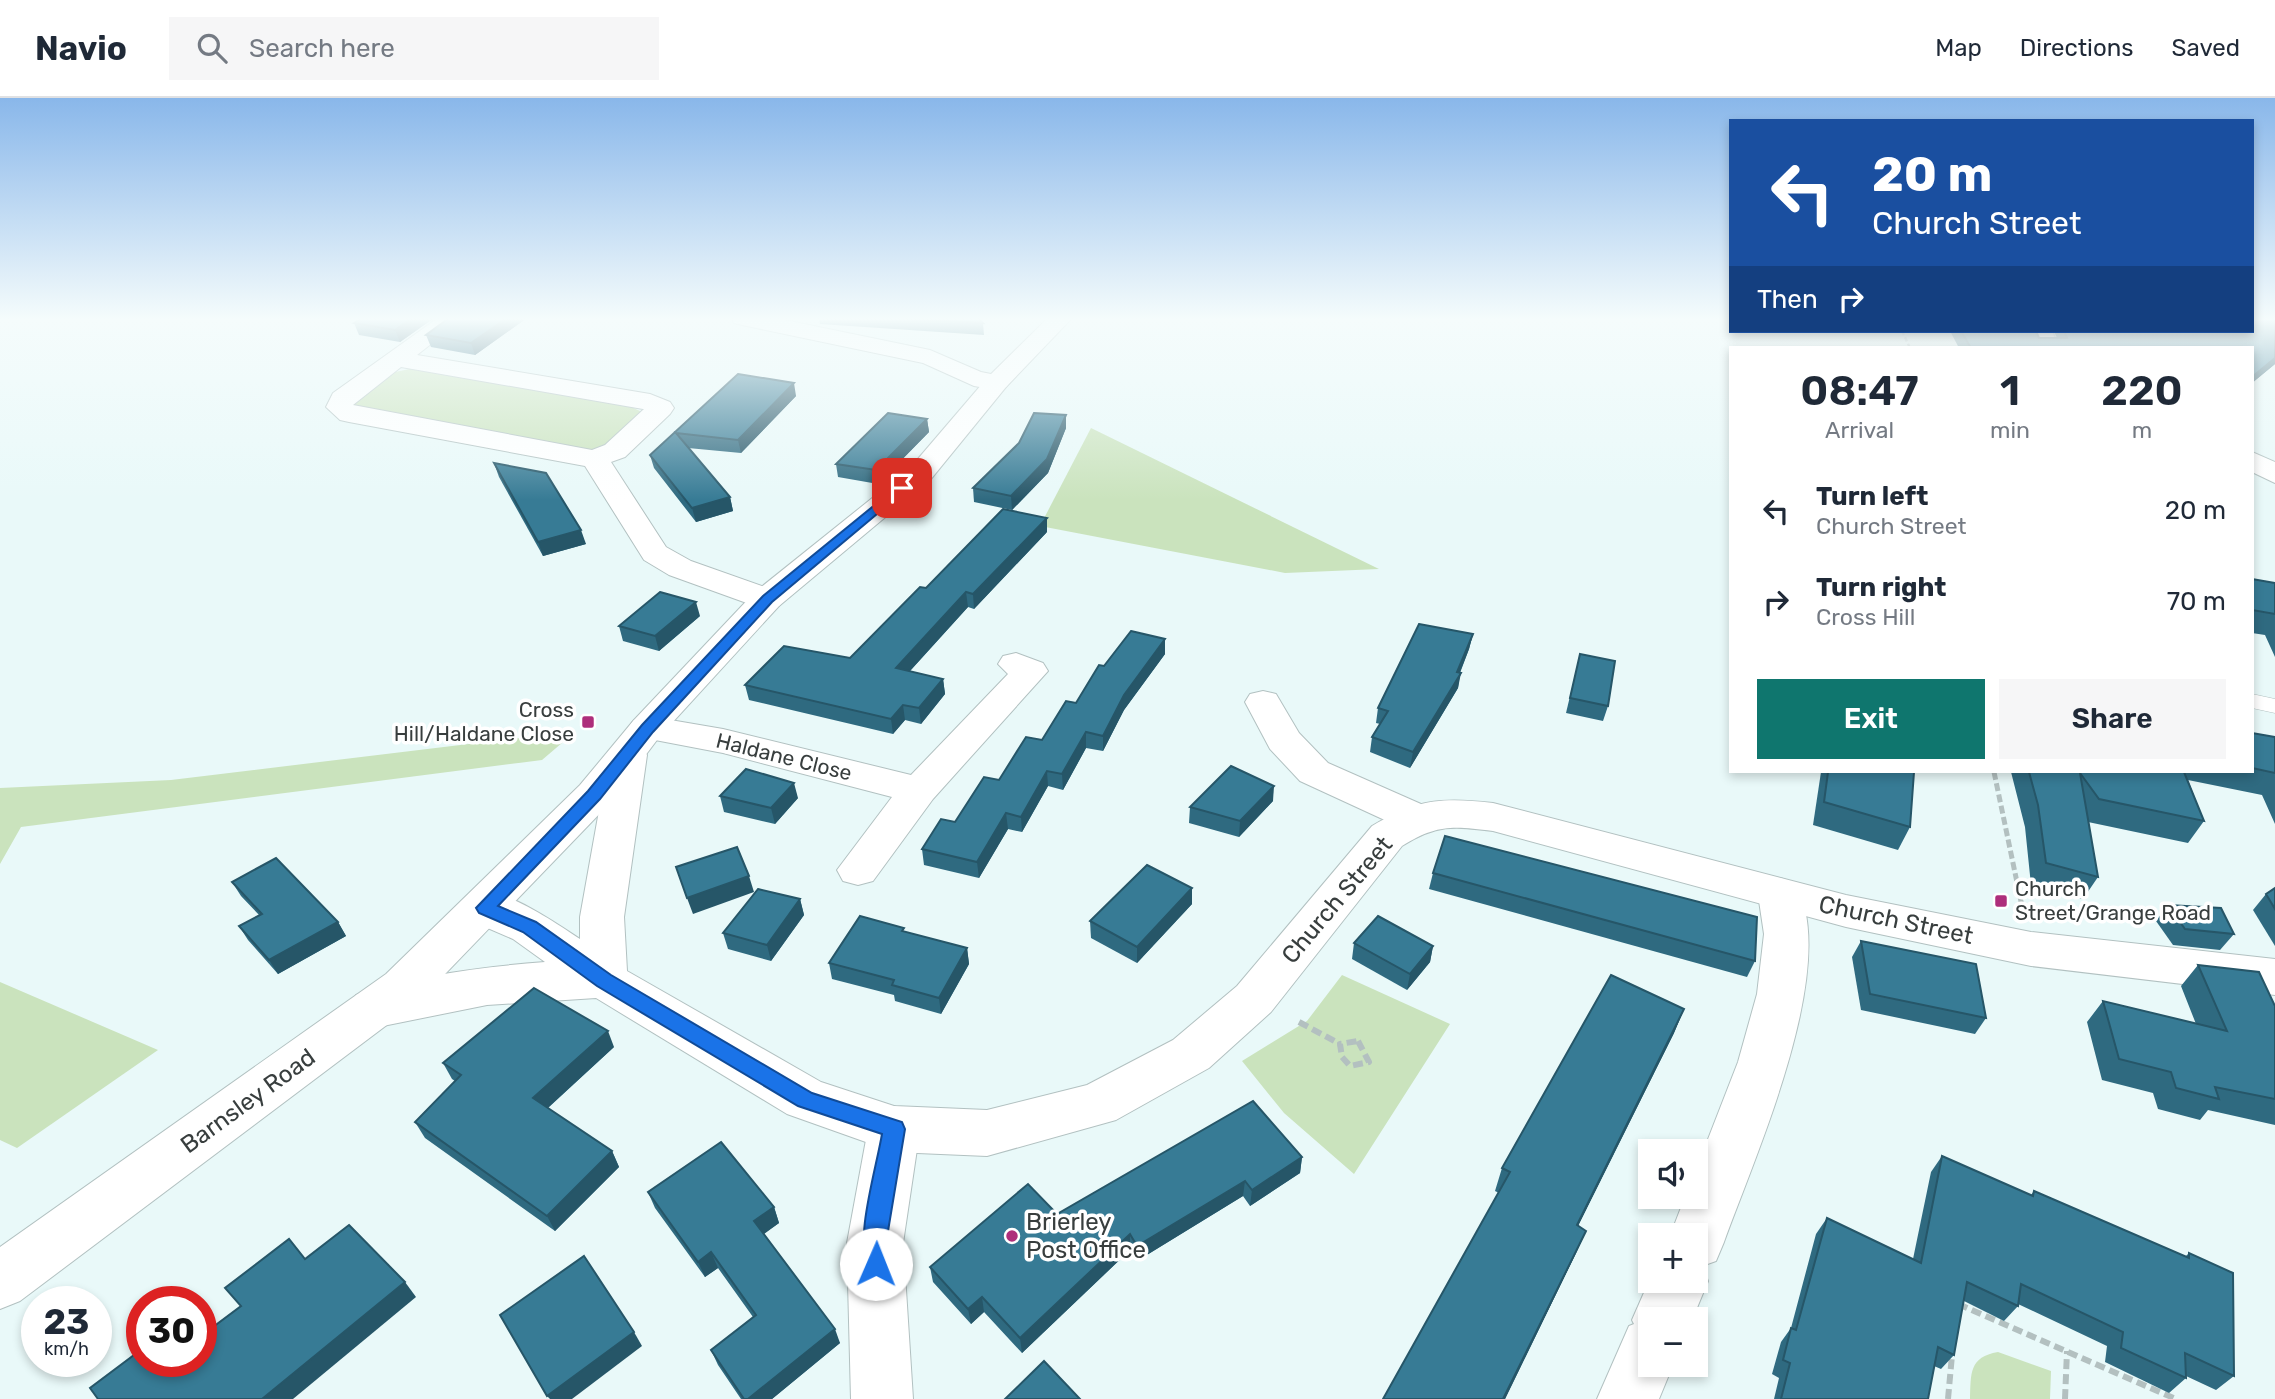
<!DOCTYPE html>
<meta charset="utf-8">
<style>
:root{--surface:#fff;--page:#f6f6f7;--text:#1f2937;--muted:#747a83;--line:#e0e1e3;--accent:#0f766e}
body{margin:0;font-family:Rubik,sans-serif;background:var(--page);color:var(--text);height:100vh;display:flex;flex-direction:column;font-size:26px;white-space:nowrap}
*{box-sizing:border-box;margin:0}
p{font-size:23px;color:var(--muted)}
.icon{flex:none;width:38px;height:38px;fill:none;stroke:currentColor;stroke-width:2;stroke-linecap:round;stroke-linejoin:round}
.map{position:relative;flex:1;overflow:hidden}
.drawer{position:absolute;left:1729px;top:248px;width:525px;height:427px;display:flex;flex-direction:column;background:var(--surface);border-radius:0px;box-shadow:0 4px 10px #0003}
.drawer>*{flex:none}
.hud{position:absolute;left:1729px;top:21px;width:525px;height:214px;border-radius:0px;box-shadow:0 4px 10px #0003;background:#1a4fa0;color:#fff;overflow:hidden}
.buttons{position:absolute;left:1638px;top:1041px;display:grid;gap:14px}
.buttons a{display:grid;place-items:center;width:70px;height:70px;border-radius:0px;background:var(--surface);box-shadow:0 4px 10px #0003;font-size:35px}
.speed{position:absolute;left:21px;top:1188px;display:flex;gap:14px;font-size:35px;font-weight:700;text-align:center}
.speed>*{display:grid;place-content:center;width:91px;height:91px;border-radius:50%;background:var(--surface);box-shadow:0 4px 10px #0003;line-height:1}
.speed small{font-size:18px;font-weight:400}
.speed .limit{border:10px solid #d22;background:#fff;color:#111}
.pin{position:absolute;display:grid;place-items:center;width:60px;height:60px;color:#fff;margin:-30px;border-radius:14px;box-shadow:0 4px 10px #0006}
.me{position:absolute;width:77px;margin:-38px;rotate:1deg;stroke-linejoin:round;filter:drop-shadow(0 0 5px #0008)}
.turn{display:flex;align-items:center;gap:24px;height:147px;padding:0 28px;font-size:32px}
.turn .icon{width:91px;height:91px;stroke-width:2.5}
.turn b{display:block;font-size:49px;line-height:60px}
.then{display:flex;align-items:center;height:66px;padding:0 28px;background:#0003;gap:14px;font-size:26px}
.eta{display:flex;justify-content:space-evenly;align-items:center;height:119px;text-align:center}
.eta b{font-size:42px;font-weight:600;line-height:49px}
.cta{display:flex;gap:14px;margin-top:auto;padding:14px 28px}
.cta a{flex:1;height:80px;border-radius:0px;background:var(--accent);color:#fff;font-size:28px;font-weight:600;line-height:80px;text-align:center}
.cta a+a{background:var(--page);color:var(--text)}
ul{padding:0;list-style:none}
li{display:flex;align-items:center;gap:21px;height:91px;padding:0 28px}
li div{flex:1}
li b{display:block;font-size:26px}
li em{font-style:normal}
header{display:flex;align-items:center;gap:42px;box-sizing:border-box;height:98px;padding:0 35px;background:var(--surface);border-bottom:2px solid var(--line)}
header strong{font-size:33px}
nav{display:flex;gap:38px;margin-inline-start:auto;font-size:24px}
.search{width:490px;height:63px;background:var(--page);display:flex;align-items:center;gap:18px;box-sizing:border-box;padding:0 24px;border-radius:0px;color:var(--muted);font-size:26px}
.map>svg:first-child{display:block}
.green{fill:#cae3bd}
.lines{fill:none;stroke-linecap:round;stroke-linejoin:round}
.lane-casing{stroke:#b2c1c1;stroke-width:1}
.street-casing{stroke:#b2c1c1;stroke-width:2}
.secondary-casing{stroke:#b2c1c1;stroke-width:2}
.highway-casing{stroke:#b2c1c1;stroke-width:2}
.path-far2{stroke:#b3c0c0;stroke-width:2.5;stroke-dasharray:4.5 2.5;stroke-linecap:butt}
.path-far1{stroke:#b3c0c0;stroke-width:5;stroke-dasharray:8 3.5;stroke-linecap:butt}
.path{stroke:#b3c0c0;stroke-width:6;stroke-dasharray:10 5;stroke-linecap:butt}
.lane{fill:#fff;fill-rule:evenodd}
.street{fill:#fff;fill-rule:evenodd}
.secondary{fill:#fff;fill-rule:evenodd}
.highway{fill:#fff;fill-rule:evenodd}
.wall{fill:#2f6a80}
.shaded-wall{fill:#265668}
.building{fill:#377b95;stroke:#265668;stroke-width:2}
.route{fill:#1a73e8;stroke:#114b97;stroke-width:2}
.poi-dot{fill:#ae2e7b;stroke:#fff;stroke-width:2.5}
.labels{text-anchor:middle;stroke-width:7;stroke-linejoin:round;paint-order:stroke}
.poi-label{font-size:21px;fill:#383e3e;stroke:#fff;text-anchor:end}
.street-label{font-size:21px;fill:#383e3e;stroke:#fff}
.near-street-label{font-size:24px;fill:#383e3e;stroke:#fff}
.near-poi-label{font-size:24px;fill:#383e3e;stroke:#fff;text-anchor:start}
</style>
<header>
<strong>Navio</strong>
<div class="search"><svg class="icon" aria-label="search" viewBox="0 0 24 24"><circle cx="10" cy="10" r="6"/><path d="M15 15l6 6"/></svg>Search here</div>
<nav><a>Map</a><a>Directions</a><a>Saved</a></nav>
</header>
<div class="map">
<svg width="2275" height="1301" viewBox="0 0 2275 1301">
<rect width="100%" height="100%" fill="#e9f9f9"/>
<g class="green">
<path d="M414,270L627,307L640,313V320L608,348L578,354L355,308L352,303L386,276Z"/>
<path d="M1091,330L1379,471L1285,475L1040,428Z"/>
<path d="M576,633L542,662L21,729L0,766V690L171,682Z"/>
<path d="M1342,877L1450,926L1354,1076L1284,1015L1242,963L1307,923Z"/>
<path d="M0,884L158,952L17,1050L0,1042Z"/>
<path d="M1998,1254L2051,1273L2050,1301H1970C1971,1275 1969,1259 1998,1254Z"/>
</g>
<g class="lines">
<defs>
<path id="lane" d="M2252,596L2275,601V615L2252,610Z"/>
<g id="street">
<path d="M438,220H464L417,257L650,296L670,304L674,310L670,316L625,359L611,364L666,449L691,463L779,494L784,501L779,508L767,511L755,508L669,477L644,462L585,368L349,324L340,322L326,309L333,295ZM401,269L643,311H644L605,347L592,352L353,307Z"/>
<path d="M2028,233H2052L2059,250H2035Z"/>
<path d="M2252,354L2275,364V385L2252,374Z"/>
<path d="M1016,555L1043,565L1048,573L933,701L873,783L858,787L843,783L837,772L892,699L723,655L634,638L628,630L634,622L647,618L723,631L911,677L1008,576L998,566L1003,558Z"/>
<path d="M1263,593L1276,596L1299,635L1328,665L1430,710L1437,720L1430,730L1416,734L1402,730L1300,683L1270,651L1245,604L1250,596Z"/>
<path d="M1780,780L1795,785C1842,866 1754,1060 1724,1144L1716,1163L1702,1168L1708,1183L1692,1222H1650V1267H1673L1659,1301H1597L1629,1228L1634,1226L1632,1222L1650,1181L1696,1183V1138H1670L1685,1099H1696V1072L1738,964L1757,896L1764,836L1758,796L1765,785Z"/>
<path d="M894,1008L912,1015L920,1031L903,1145L913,1301H851L847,1145L868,1031L876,1015Z"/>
</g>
<g id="secondary">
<path d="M731,220H775L930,252L981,274L1006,279L1010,284L1006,289L997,292L974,288L923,265L742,227L734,225Z"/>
<path d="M628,644L642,648L647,657L624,819L627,873L821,984L894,1008L987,1012L1087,987L1173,942L1237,888L1372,728C1417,701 1442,699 1493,705L1846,797L2031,834L2275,861V897L2031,868L1846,829L1493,733C1453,728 1437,726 1402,748L1271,914L1209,970L1116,1022L987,1058L894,1054L787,1016L596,900L487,907L373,930L356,925L349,911L356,897C417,877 482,869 545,864L513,841L469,822L463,810L469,798C474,797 481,794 485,794C511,794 559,827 580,841V819L609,657L614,648Z"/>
</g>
<path id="highway" d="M1048,220H1072L1006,289L931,381L779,508L660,638L608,707L420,902L20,1203L0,1211V1149L386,876L580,687L634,622L755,494L911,369L988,279Z"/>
</defs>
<use href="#lane" class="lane-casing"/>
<use href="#street" class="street-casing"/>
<use href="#secondary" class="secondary-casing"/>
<use href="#highway" class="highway-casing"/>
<path class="path-far2" d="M1902,233L1910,250"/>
<path class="path-far1" d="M1994,674L2023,813"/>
<g class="path">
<path d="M1299,924L1340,946"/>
<path d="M1358,943L1369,964L1350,968L1342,959L1340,946Z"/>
<path d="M1958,1206L2176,1301"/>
<path d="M1948,1301L1952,1257"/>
<path d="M2065,1301L2067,1253"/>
</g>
<use href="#lane" class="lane"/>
<use href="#street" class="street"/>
<use href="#secondary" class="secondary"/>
<use href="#highway" class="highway"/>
</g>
<g class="wall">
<path d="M434,220L400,244L359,237L354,225Z"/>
<path d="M527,220L475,257L431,249L426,237Z"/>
<path d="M819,220H978L983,225L984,237L820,226Z"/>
<path d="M2275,220V266L2252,285V250H1959L1950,233H2036L2039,240H2057L2054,233H2252Z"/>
<path d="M738,276L796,298L741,355L688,350L730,399L733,413L696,424L654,370L650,357Z"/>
<path d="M1066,317V330L1048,375L1012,412L974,404L973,390Z"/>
<path d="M927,321L929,334L878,386L838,379L836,366Z"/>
<path d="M494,365L586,446L543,458L499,379Z"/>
<path d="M1047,434L974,511L968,509L910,573L943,581L945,596L921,626L905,622L893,636L749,602L745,587L850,560L926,490Z"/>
<path d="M2252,481L2275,485V559L2265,537L2252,535Z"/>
<path d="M700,518L659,553L623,543L619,528Z"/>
<path d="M1473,536L1469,551L1460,575L1458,590L1410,670L1370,654L1372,639L1380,626L1376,625L1378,610Z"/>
<path d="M1165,541V556L1124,612L1103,653L1086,650L1063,692L1048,688L1022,734L1008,731L979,780L924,767L922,751L955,724L999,682L1042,642L1076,605L1104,568Z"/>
<path d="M1580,556L1608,608L1603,623L1566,615Z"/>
<path d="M2252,635L2275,639V726L2262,697L2188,682L2204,723L2188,745L2088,724L2098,779L2083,801L2031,787L2025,729L2011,674H2252Z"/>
<path d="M1821,674H1914L1910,729L1898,752L1813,727Z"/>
<path d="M720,698L798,700L775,726L724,714Z"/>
<path d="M1273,703L1239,739L1189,725L1190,709Z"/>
<path d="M1433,775L1755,863L1747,879L1429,791Z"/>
<path d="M232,784L338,824L346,838L278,876L248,842L239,828L259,817L241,798Z"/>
<path d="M1192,790V806L1137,865L1091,840L1090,823Z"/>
<path d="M2275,790V848L2253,812L2266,796Z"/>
<path d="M800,801L804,817L771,863L728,851L723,835Z"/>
<path d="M2168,807L2234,836L2220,852L2173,847L2156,823Z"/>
<path d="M904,834L967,850L969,866L941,916L895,903L894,897L832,881L829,865Z"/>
<path d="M1861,843L1986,920L1975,936L1861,912L1852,859Z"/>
<path d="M1354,845L1433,848L1430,864L1407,892L1352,861Z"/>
<path d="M2198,867L2275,908V1027L2208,1012L2200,1022L2158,1011L2153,995L2102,982L2087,924L2103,903L2196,926L2181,888Z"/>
<path d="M1684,911L1674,935L1578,1128L1586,1133L1576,1155L1505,1301H1383L1499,1095L1495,1093L1502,1070Z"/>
<path d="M614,949L548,1010L612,1053L619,1069L555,1133L425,1040L415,1024L455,983L452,981L443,965Z"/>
<path d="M1942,1058L2031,1097L2034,1093L2185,1159L2189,1155L2234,1278L2216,1292L2186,1278V1280L2169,1295L2105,1264L2107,1248L2018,1206V1208L2004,1223L1964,1203L1954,1257L1941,1271L1934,1268L1928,1301H1774L1779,1280L1772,1276L1781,1244L1791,1230L1816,1136L1827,1120L1913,1161L1931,1074Z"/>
<path d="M1302,1059L1300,1075L1250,1108L1243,1098L1137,1163L1130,1152L1022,1255L984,1214L971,1226L933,1184L930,1169L1057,1116Z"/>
<path d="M648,1094L774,1109L779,1125L763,1136L840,1245L772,1301H741L718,1267L711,1252L753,1219L718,1170L705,1179L655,1110Z"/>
</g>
<g class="shaded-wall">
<path d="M412,220H434L400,244L395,232Z"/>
<path d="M507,220H527L475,257L471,245Z"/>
<path d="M2275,260V266L2252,285V279Z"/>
<path d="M794,285L796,298L741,355L738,342Z"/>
<path d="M1066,317V330L1048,375L1012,412L1011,398Z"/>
<path d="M927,321L929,334L878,386L876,372Z"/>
<path d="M730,399L733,413L696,424L692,410Z"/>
<path d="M1047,420V434L974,511L973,496Z"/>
<path d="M581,432L586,446L543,458L538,444Z"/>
<path d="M966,494L968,509L899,585L896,570Z"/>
<path d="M696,504L700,518L659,553L655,538Z"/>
<path d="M1473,536L1469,551L1458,579L1461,575L1458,590L1410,670L1413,654L1457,574Z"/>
<path d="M1165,541V556L1124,612L1103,653V638L1124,597Z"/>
<path d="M943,581L945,596L921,626L919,610Z"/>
<path d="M903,607L905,622L893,636L891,621Z"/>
<path d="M1086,634V650L1063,692L1062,676Z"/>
<path d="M1047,673L1048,688L1022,734L1021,719Z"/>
<path d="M794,685L798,700L775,726L771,710Z"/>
<path d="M1274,688L1273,703L1239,739L1240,723Z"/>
<path d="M1006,715L1008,731L979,780L977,764Z"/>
<path d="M749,778L754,794L693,816L687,800Z"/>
<path d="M1192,790V806L1137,865V849Z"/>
<path d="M800,801L804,817L771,863L767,847Z"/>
<path d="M338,824L346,838L278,876L269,862Z"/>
<path d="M1433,848L1430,864L1407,892L1410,876Z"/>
<path d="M967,850L969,866L941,916L939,900Z"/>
<path d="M1684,911L1674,935L1567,1150L1577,1127Z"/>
<path d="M608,933L614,949L541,1016L533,1000Z"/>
<path d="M612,1053L619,1069L555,1133L547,1118Z"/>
<path d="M1302,1059L1300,1075L1250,1108L1252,1092Z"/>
<path d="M1245,1083L1243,1098L1137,1163V1148Z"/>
<path d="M774,1109L779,1125L760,1139L754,1123Z"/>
<path d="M1586,1133L1576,1155L1505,1301H1503Z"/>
<path d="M1130,1136V1152L1022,1255L1020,1240Z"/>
<path d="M711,1154L718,1170L705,1179L698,1164Z"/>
<path d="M405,1184L416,1199L293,1301H262Z"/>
<path d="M982,1199L984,1214L971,1226L968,1211Z"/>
<path d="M835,1231L840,1245L772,1301H748Z"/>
<path d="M634,1234L642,1248L572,1301H550L547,1298Z"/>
</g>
<g class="building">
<path d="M362,220H412L395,232L354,225Z"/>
<path d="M449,220H507L471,245L426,237Z"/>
<path d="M896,220H978L983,225Z"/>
<path d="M2252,220H2275V260L2252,279V250H1971L1961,233H2036L2039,240H2067L2064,233H2252Z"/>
<path d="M738,276L794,285L738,342L676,335L730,399L692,410L650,357Z"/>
<path d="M888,315L927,321L876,372L836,366Z"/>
<path d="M1034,315L1066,317L1047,361L1011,398L973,390L1019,345Z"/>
<path d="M494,365L546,375L581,432L538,444Z"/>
<path d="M1003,411L1047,420L973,496L966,494L896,570L943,581L919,610L903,607L891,621L745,587L784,548L850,560L920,489L926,490Z"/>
<path d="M2252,481L2275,485V516L2252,512Z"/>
<path d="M660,494L696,504L655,538L619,528Z"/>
<path d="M1419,526L1473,536L1457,574L1461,575L1413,654L1372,639L1388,613L1378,610Z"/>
<path d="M1131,533L1165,541L1124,597L1103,638L1086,634L1062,676L1047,673L1021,719L1006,715L977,764L922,751L941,721L955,724L984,679L999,682L1026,639L1042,642L1066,603L1076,605L1099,567L1104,568Z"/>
<path d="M1580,556L1615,563L1608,608L1570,600Z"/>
<path d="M2252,635L2275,639V675L2252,670Z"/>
<path d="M1231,668L1274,688L1240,723L1190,709Z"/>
<path d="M746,671L794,685L771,710L720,698Z"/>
<path d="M1828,674H1914L1910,729L1824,704Z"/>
<path d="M2029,674H2184L2204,723L2099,701L2080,675L2098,779L2046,765L2038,707Z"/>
<path d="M1445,738L1757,819L1755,863L1433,775Z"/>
<path d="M737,749L749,778L687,800L676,769Z"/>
<path d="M276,760L338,824L269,862L239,828L262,816L232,784Z"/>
<path d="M1147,767L1192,790L1137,849L1090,823Z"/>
<path d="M2275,790V811L2266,796Z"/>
<path d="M758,791L800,801L767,847L723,835Z"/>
<path d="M2168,807L2221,810L2234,836L2185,831Z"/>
<path d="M860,818L904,830L902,833L967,850L939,900L892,887L894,882L829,865Z"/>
<path d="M1378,818L1433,848L1410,876L1354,845Z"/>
<path d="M1861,843L1976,866L1986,920L1870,896Z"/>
<path d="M2198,867L2259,874L2275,908V1001L2215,989L2219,1001L2176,990L2171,974L2119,961L2103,903L2227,933Z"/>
<path d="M1611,877L1684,911L1577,1127L1586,1133L1503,1301H1383L1510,1074L1502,1070Z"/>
<path d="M534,890L608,933L533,1000L612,1053L547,1118L415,1024L461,977L443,965Z"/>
<path d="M1253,1003L1302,1059L1252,1092L1245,1083L1137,1148L1130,1136L1020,1240L982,1199L968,1211L930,1169L1028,1086L1057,1116Z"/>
<path d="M721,1044L774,1109L754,1123L835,1231L748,1301H744L711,1252L756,1217L711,1154L698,1164L648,1094Z"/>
<path d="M1942,1058L2033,1098L2034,1093L2189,1160V1155L2233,1175L2234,1278L2185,1255L2186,1280L2121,1250L2123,1234L2021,1186L2018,1208L1967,1184L1954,1257L1938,1249L1928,1301H1781L1790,1265L1783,1262L1791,1230L1796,1232L1827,1120L1921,1165Z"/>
<path d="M349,1127L405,1184L262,1301H98L90,1290L142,1251V1264H201V1238L241,1208L225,1190L289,1141L305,1161Z"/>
<path d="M584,1158L634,1234L547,1298L500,1217Z"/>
<path d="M1044,1263L1080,1301H1005Z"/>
</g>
<linearGradient id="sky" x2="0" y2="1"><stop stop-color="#89b7ea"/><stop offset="0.55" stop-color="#f5fcfc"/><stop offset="1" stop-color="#f5fcfc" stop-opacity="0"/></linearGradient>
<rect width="2275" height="402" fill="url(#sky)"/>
<path class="route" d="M898,388L908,390L772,504L653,634L600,701L498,808L536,824L611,877L812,995L902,1024L905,1031L886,1145L888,1166L885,1174L876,1177L868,1174C854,1142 876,1072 882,1036L798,1008L597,888L523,834L479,815L476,810L588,693L642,627L763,498Z"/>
<g class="poi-dot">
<rect x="581" y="617" width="14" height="14" rx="3.5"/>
<rect x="1994" y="796" width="14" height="14" rx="3.5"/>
<circle cx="1012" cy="1138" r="7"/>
</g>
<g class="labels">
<g class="poi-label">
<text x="574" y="619">Cross<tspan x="574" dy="24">Hill/Haldane Close</tspan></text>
<text x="2015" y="798" text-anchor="start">Church<tspan x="2015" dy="24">Street/Grange Road</tspan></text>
</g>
<g class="street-label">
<text transform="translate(784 659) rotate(14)" y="7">Haldane Close</text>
</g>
<g class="near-street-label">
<text transform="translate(1337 802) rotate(-50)" y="8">Church Street</text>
<text transform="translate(1896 822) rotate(12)" y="8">Church Street</text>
<text transform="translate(248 1003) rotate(-36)" y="8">Barnsley Road</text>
</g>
<g class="near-poi-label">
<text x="1026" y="1132">Brierley<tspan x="1026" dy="28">Post Office</tspan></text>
</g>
</g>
</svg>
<div class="buttons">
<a><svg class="icon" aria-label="sound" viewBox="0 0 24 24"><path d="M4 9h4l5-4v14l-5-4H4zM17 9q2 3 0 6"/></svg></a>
<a>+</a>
<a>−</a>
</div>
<div class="speed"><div>23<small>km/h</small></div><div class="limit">30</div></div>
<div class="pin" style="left:902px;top:390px;background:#d93025"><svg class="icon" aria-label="arrive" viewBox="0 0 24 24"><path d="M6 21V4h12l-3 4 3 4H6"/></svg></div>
<svg class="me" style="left:876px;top:1166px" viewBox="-20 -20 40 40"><circle r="19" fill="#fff"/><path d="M0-13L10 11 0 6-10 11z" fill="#1a73e8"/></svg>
<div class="hud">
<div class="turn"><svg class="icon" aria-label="left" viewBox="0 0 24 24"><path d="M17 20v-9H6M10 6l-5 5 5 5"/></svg><div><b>20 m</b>Church Street</div></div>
<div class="then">Then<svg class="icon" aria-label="right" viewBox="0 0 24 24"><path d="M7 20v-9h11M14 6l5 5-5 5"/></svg></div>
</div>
<section class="drawer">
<div class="eta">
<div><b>08:47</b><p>Arrival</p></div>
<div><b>1</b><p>min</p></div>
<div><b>220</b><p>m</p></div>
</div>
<ul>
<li><svg class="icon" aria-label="left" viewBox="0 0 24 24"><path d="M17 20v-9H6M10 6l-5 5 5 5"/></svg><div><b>Turn left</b><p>Church Street</p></div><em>20 m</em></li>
<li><svg class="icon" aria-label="right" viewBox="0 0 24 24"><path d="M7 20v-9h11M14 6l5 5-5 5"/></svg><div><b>Turn right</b><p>Cross Hill</p></div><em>70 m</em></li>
</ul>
<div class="cta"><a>Exit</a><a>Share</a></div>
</section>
</div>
